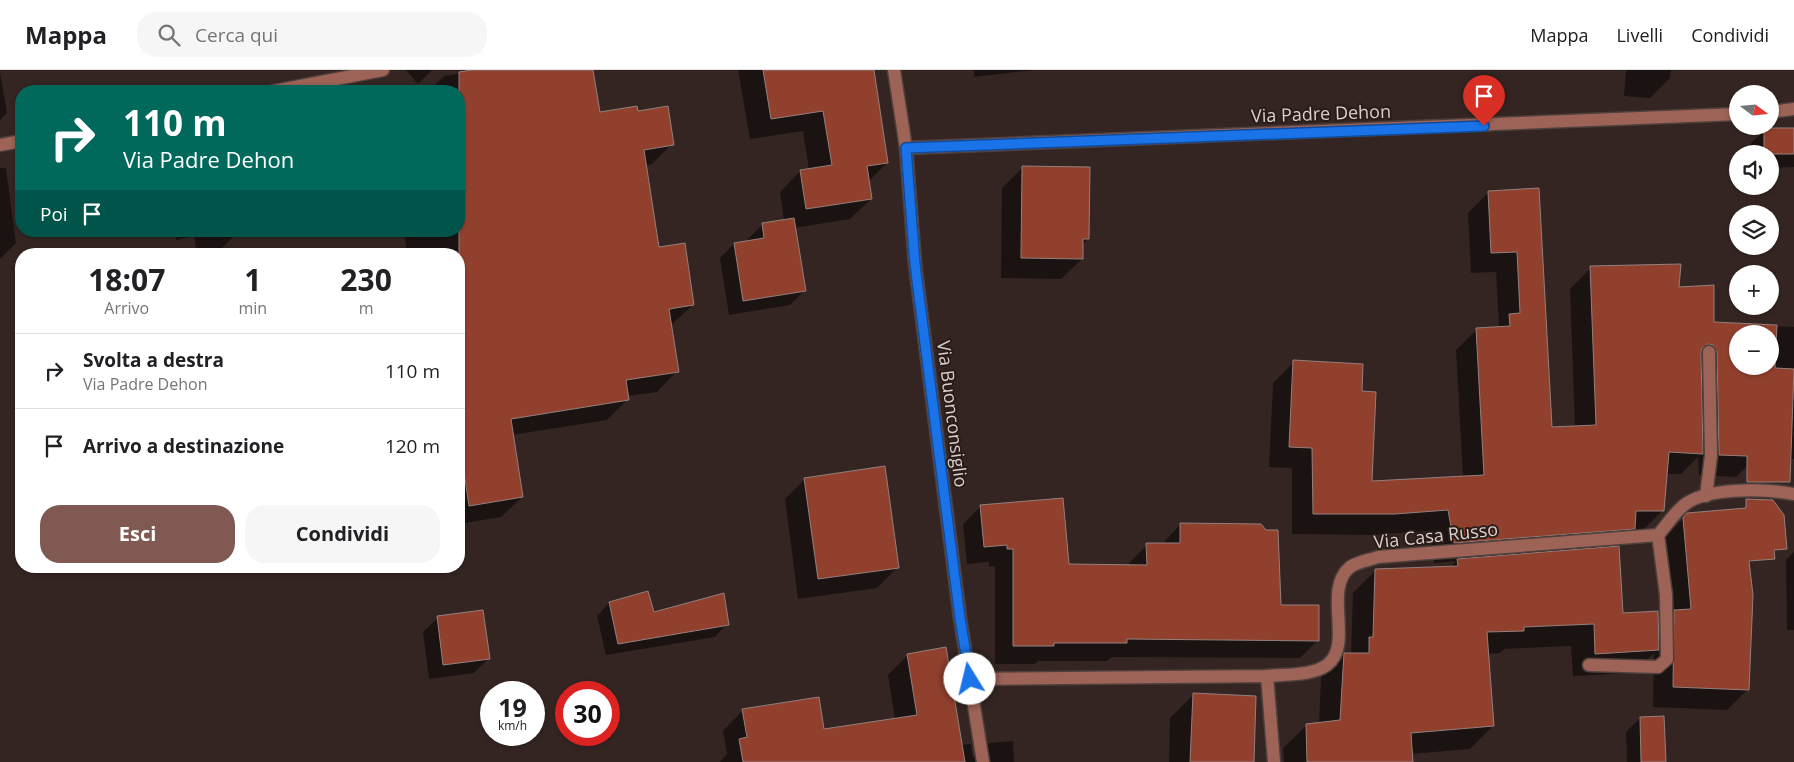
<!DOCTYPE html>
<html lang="it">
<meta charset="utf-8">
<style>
:root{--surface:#fff;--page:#f6f6f6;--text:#202124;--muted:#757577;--line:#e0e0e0;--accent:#7f5952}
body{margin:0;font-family:"Open Sans",sans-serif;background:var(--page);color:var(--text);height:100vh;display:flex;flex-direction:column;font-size:19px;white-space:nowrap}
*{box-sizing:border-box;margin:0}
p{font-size:16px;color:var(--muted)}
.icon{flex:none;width:28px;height:28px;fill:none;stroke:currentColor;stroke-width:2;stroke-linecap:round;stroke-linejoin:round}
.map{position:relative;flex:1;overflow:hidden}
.sheet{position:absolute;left:15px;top:178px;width:450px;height:325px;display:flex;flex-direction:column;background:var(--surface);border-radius:20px;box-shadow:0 1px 4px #0004}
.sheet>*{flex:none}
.banner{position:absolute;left:15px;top:15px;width:450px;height:152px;border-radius:20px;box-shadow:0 1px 4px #0004;background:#00695c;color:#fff;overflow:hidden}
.needle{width:32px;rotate:106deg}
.controls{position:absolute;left:1729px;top:15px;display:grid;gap:10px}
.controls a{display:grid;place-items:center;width:50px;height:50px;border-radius:50%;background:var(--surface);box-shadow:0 1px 4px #0004;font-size:25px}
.speed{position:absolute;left:480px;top:611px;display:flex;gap:10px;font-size:25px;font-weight:700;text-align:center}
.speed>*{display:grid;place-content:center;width:65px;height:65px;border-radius:50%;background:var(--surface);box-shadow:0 1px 4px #0004;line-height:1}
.speed small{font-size:12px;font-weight:400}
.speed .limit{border:8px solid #d22;background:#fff;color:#111}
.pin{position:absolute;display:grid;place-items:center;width:42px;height:42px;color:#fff;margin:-51px -21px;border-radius:50% 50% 50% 0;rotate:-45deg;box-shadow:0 0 5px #0007}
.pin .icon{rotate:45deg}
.me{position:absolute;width:55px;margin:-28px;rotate:351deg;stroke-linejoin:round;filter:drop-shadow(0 0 4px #0008)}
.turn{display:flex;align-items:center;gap:18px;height:105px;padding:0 25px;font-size:22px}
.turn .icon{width:65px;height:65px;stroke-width:2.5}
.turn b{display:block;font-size:35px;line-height:42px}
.then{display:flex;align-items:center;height:48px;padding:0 25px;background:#0003;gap:10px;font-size:19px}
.eta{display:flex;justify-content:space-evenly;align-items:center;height:85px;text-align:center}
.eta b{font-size:30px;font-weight:700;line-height:35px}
.primary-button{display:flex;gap:10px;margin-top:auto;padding:10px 25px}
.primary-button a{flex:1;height:58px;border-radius:20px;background:var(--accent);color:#fff;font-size:20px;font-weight:700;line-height:58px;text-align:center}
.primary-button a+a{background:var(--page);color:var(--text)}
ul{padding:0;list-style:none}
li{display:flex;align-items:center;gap:15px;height:75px;padding:0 25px;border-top:1px solid var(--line)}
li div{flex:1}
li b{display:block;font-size:19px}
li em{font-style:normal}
header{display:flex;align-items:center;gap:30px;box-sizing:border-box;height:70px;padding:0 25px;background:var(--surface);border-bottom:1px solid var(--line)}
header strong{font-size:24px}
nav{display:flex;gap:28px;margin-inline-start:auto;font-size:18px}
.search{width:350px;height:45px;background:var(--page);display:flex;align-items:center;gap:12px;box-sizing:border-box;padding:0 18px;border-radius:20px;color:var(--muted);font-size:19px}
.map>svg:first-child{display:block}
.shadow{fill:#0007;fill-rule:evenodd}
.building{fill:#92402e;stroke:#93807c;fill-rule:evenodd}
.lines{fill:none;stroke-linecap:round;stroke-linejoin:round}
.minor-casing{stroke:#4f403d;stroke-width:15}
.minor{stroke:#9d6356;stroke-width:12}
.route-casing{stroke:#114b97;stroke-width:12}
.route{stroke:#1a73e8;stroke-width:9}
.labels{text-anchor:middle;stroke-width:4;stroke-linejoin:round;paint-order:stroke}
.street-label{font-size:18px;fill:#dad0cd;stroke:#2a1c18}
</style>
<header>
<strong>Mappa</strong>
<div class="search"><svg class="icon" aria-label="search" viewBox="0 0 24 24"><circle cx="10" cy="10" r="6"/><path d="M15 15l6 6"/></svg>Cerca qui</div>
<nav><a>Mappa</a><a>Livelli</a><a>Condividi</a></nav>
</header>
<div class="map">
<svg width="1794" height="692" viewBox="0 0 1794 692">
<rect width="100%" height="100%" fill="#342522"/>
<g class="shadow">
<path d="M406,0H432L418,14Z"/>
<path d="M479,0H591L599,44L637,42L672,74L652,94L645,96L658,179L693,235L670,256L677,301L657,322L627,326V330L607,350L512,365L522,427L501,447L459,454V184H407L404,161H459V21H411L431,19L444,6ZM672,238V240L663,242V239Z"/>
<path d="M738,0H848L887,93L868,112L871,129L850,149L794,158L804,221L790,235L729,245L720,188L734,174L749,172L748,169L763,154L784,151L780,122L800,101L809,100L803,61L750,69Z"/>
<path d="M974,0H1034L974,7Z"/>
<path d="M1626,0H1671L1670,8L1650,28L1624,26Z"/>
<path d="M0,2L7,43L0,50Z"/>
<path d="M1765,60H1794V97L1770,98V84H1750V74Z"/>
<path d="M1023,97L1088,169L1082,175V189L1061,209L1001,208L1002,118Z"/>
<path d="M0,98H6L16,173L0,189Z"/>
<path d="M1537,119L1550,358L1575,357L1570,219L1591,198L1678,219L1712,253L1794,257V389L1757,386L1736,407L1699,405L1698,387L1681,404H1666L1663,440L1642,461H1631L1614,478L1622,545L1657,559L1670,547L1663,469L1688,444L1753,490L1748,494V619L1727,640L1653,637L1654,583L1634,603L1573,606L1571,576L1504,579L1500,583L1487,584L1493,656L1470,679L1411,684L1412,692H1284L1283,678L1307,655L1319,654L1321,607L1345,584H1351L1353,523L1376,500L1451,497L1456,491L1434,493L1427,461L1373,465L1292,464V398L1269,397L1273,313L1294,292L1361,322L1371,412L1463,408L1456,280L1477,259L1497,258L1499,256L1496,202L1471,203L1468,143L1489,122ZM1738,264H1770V296H1738Z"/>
<path d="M174,161H237V163L222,178L197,183L194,166L176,170Z"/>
<path d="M805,409L897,498L877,518L798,529L785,429Z"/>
<path d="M981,436L1067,496H1129V493L1147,475L1162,474L1180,455L1318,570L1300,588L1112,587L1107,591H1038L1035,594H995V496L989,497V492L967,494L963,454Z"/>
<path d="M1794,482V560H1787L1786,490Z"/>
<path d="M609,533L653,543L727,554L715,567L606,585L597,546Z"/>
<path d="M438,548L489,588L474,603L429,609L423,562Z"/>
<path d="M908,585L961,675L971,674L973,688L989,673L1013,671L1014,692H720L727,684L723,661L743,640L823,661L895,649L888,605Z"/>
<path d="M1193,625L1252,692H1169L1170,648Z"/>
<path d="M1640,648L1665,692H1627L1626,662Z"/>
</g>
<g class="building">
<path d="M472,0H593L600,42L637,36L638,41L668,36L674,75L644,80L659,177L685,173L694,235L669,239L679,302L626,310L629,330L511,349L523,427L469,436L459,368V2Z"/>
<path d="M763,0H874L888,93L867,96L872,129L806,139L800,100L832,95L823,41L771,49Z"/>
<rect x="1764" y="58" width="30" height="26"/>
<path d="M1022,96L1090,97L1089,169H1083V189L1021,188Z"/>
<path d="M1539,118L1552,357L1596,355L1590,196L1681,194L1679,217L1714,215V252L1777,255L1775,298L1794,299L1790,412H1747V386L1719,385L1717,282L1713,275L1708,274L1702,278L1701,282L1703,384L1669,382L1664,441H1636L1635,459L1454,473L1448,440L1395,444H1313L1312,378L1289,377L1293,290L1363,294L1362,321L1376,322L1372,411L1484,405L1476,258L1510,256L1509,244L1520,243L1517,182L1491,183L1488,121ZM1738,264H1770V296H1738Z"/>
<path d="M794,148L806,221L743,231L734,173L764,168L762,153Z"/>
<path d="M885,396L899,498L818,509L804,408Z"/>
<path d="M1063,428L1069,494L1147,495L1146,473H1180V453L1261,454L1266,460H1278L1281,535H1319V571L1127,569V573H1054V576H1013V479H1007V475L984,477L980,435Z"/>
<path d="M1746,429L1773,430L1784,445L1787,479L1774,480L1775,489L1749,491L1753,525L1749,620L1673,617L1674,540L1691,539L1683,448L1687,443L1746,438Z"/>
<path d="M1619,476L1623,543L1658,541L1659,580L1595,584L1594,554L1524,557V561L1487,562L1494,656L1411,663L1413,692H1307L1306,654L1340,650L1344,583H1369V567H1373L1375,499L1458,496L1457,489Z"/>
<path d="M648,521L654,542L724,523L729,555L618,574L609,532Z"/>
<path d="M483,540L490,589L443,595L437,546Z"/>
<path d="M946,577L965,692H743L739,669L747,667L742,639L819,627L824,659L917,645L907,584Z"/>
<path d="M1193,623L1256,626L1254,692H1190Z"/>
<path d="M1664,646L1666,692H1641L1640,647Z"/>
</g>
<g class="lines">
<defs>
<g id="minor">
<path d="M894,0L906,78L915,194L960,548L983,692"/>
<path d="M274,21L383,0"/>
<path d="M1770,42L1794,39"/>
<path d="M0,75L21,71"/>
<path d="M906,78L1738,44"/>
<path d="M1706,426L1711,386L1709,282"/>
<path d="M1589,595L1658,597L1667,589L1666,525L1658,465"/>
<path d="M1267,606L1274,692"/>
<path d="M970,609L1267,606C1285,604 1312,606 1327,595C1354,575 1323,521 1349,498C1355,492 1370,490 1378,487L1658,465C1667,455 1676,440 1687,433C1711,417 1767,419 1794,424"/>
</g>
</defs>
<use href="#minor" class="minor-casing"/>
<use href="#minor" class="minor"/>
</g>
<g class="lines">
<defs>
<path id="route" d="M970,609L960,548L915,194L906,78L1484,56"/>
</defs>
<use href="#route" class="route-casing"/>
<use href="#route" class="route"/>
</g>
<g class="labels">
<g class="street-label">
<text transform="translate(1321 44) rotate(-2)" y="6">Via Padre Dehon</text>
<text transform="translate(952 344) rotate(83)" y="6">Via Buonconsiglio</text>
<text transform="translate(1436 466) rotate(-6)" y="6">Via Casa Russo</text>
</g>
</g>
</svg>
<div class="controls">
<a><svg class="needle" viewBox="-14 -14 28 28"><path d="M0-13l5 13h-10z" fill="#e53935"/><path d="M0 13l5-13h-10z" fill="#757577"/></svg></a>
<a><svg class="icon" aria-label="sound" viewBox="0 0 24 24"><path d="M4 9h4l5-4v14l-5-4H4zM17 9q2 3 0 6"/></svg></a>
<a><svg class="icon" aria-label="layers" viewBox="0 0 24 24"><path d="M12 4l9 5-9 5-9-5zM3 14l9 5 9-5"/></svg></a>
<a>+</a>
<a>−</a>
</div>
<div class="speed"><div>19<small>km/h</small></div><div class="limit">30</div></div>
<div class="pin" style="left:1484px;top:56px;background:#d93025"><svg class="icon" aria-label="arrive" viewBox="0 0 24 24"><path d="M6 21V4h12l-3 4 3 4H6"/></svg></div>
<svg class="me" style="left:970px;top:609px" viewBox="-20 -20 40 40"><circle r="19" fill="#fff"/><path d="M0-13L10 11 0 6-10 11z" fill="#1a73e8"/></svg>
<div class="banner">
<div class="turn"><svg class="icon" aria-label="right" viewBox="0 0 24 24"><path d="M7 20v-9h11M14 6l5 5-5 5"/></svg><div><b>110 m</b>Via Padre Dehon</div></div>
<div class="then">Poi<svg class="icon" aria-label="arrive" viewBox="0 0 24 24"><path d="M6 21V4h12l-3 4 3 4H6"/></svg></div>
</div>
<section class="sheet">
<div class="eta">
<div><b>18:07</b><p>Arrivo</p></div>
<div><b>1</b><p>min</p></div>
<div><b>230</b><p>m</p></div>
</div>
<ul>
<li><svg class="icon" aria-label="right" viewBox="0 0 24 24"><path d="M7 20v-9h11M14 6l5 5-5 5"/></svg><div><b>Svolta a destra</b><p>Via Padre Dehon</p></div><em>110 m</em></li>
<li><svg class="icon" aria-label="arrive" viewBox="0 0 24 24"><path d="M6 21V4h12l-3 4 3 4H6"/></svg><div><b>Arrivo a destinazione</b></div><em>120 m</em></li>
</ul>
<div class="primary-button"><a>Esci</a><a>Condividi</a></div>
</section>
</div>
